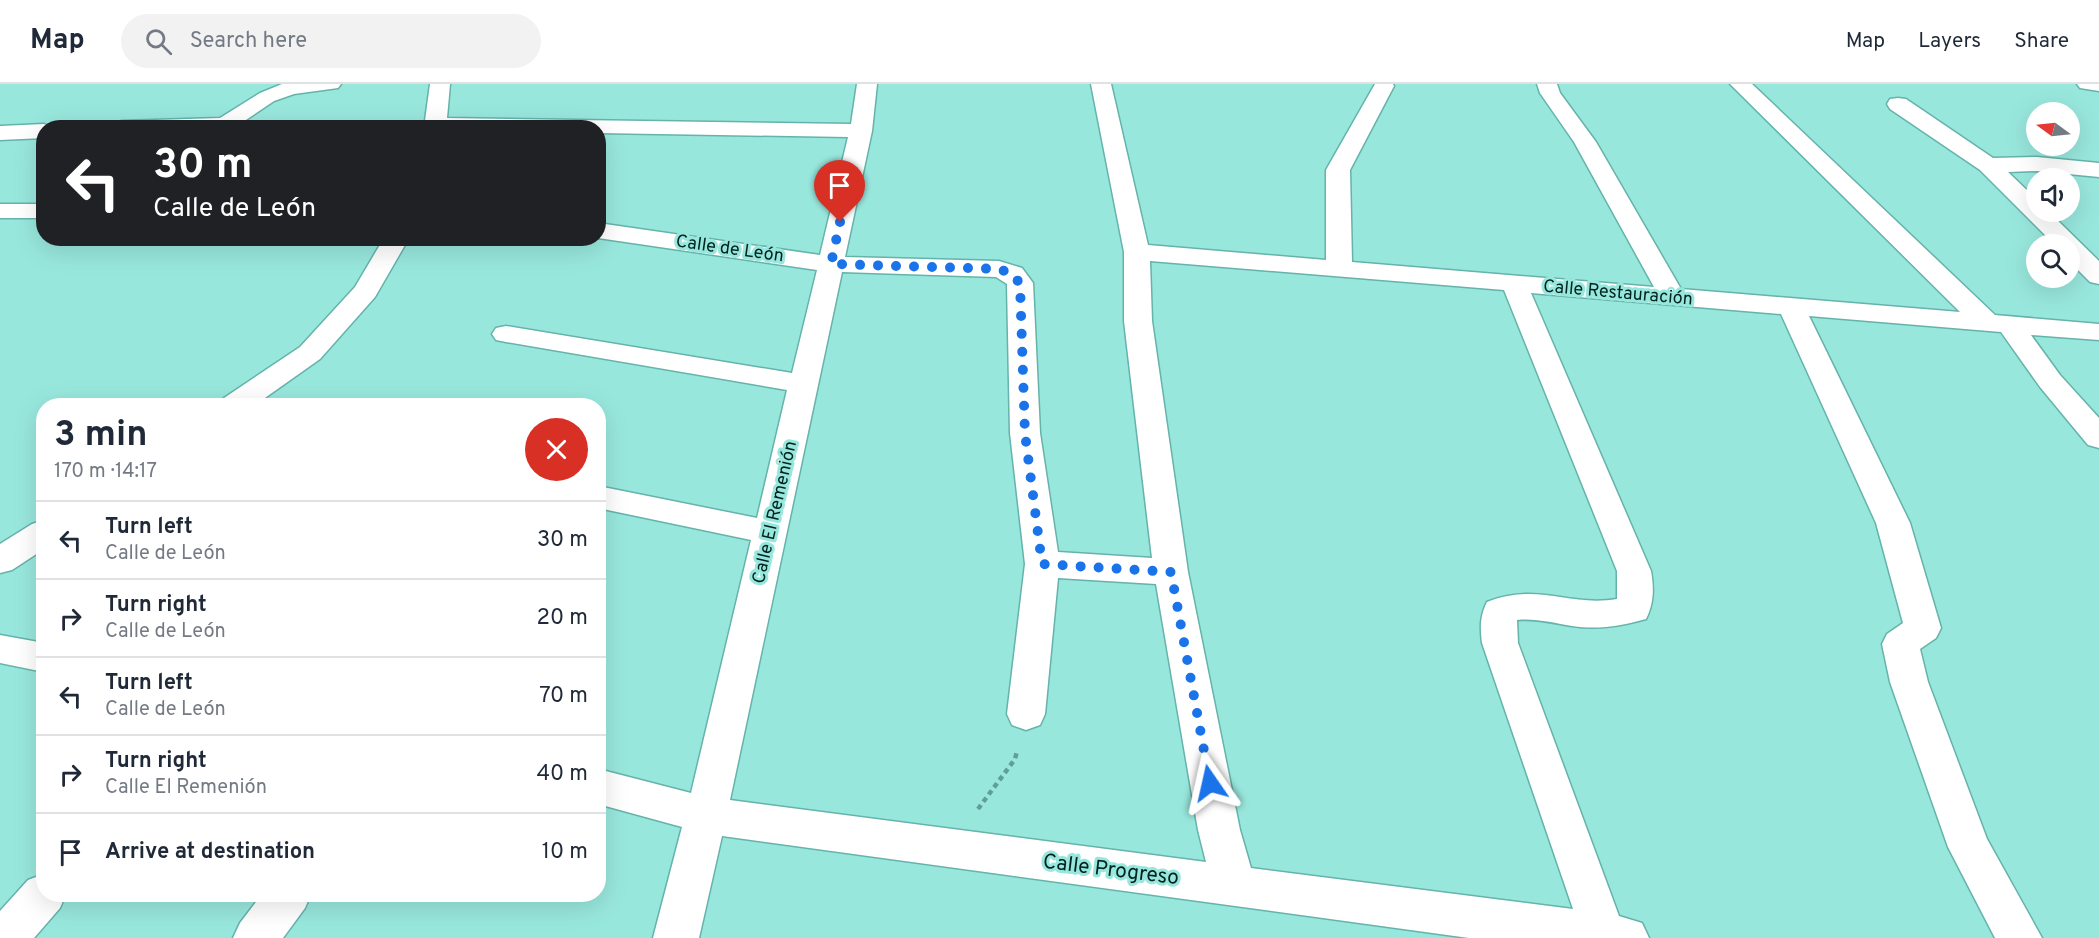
<!DOCTYPE html>
<meta charset="utf-8">
<style>
:root{--surface:#fff;--page:#f2f2f3;--text:#1f2937;--muted:#747a83;--line:#e0e1e3}
body{margin:0;font-family:Overpass,sans-serif;background:var(--page);color:var(--text);height:100vh;display:flex;flex-direction:column;font-size:22px;white-space:nowrap}
*{box-sizing:border-box;margin:0}
p{font-size:20px;color:var(--muted)}
.icon{flex:none;width:33px;height:33px;fill:none;stroke:currentColor;stroke-width:2;stroke-linecap:round;stroke-linejoin:round}
.map{position:relative;flex:1;overflow:hidden}
.drawer{position:absolute;left:36px;top:314px;width:570px;height:504px;display:flex;flex-direction:column;background:var(--surface);border-radius:24px;box-shadow:0 6px 24px #0002}
.drawer>*{flex:none}
.hud{position:absolute;left:36px;top:36px;width:570px;height:126px;border-radius:24px;box-shadow:0 6px 24px #0002;background:#202124;color:#fff;overflow:hidden}
.needle{width:39px;rotate:285deg}
.tools{position:absolute;left:2026px;top:18px;display:grid;gap:12px}
.tools a{display:grid;place-items:center;width:54px;height:54px;border-radius:50%;background:var(--surface);box-shadow:0 6px 24px #0002;font-size:30px}
.pin{position:absolute;display:grid;place-items:center;width:51px;height:51px;color:#fff;margin:-62px -26px;border-radius:50% 50% 50% 0;rotate:-45deg;box-shadow:0 0 6px #0007}
.pin .icon{rotate:45deg}
.me{position:absolute;width:66px;margin:-33px;rotate:349deg;stroke-linejoin:round;filter:drop-shadow(0 0 4px #0008)}
.turn{display:flex;align-items:center;gap:21px;height:126px;padding:0 18px;font-size:27px}
.turn .icon{width:78px;height:78px;stroke-width:2.5}
.turn b{display:block;font-size:42px;line-height:51px}
.round{display:grid;place-items:center;flex:none;width:63px;height:63px;border-radius:32px;background:var(--page)}
.summary{display:flex;align-items:center;justify-content:space-between;height:102px;padding:0 18px}
h1{font-size:36px;font-weight:700;line-height:45px}
ul{padding:0;list-style:none}
li{display:flex;align-items:center;gap:18px;height:78px;padding:0 18px;border-top:2px solid var(--line)}
li div{flex:1}
li b{display:block;font-size:22px}
li em{font-style:normal}
header{display:flex;align-items:center;gap:36px;box-sizing:border-box;height:84px;padding:0 30px;background:var(--surface);border-bottom:2px solid var(--line)}
header strong{font-size:28px}
nav{display:flex;gap:33px;margin-inline-start:auto;font-size:21px}
.search{width:420px;height:54px;background:var(--page);display:flex;align-items:center;gap:15px;box-sizing:border-box;padding:0 21px;border-radius:33px;color:var(--muted);font-size:22px}
.map>svg:first-child{display:block}
.lines{fill:none;stroke-linecap:round;stroke-linejoin:round}
.minor-casing{stroke:#65b3aa;stroke-width:3}
.path{stroke:#609f97;stroke-width:4.5;stroke-dasharray:5 4;stroke-linecap:butt}
.minor{fill:#fff;fill-rule:evenodd}
.route{stroke:#1a73e8;stroke-width:10;stroke-dasharray:0 18}
.labels{text-anchor:middle;stroke-width:6;stroke-linejoin:round;paint-order:stroke}
.street-label{font-size:18px;fill:#012320;stroke:#98e7dd}
.near-street-label{font-size:21px;fill:#012320;stroke:#98e7dd}
</style>
<header>
<strong>Map</strong>
<div class="search"><svg class="icon" aria-label="search" viewBox="0 0 24 24"><circle cx="10" cy="10" r="6"/><path d="M15 15l6 6"/></svg>Search here</div>
<nav><a>Map</a><a>Layers</a><a>Share</a></nav>
</header>
<div class="map">
<svg width="2099" height="854" viewBox="0 0 2099 854">
<rect width="100%" height="100%" fill="#98e7dd"/>
<g class="lines">
<defs>
<g id="minor">
<path d="M282,0H341L338,4L294,10L274,17L234,44H111L114,39L122,37L220,34L260,9Z"/>
<path d="M430,0H450L447,34L851,40L857,0H877L872,47L845,173L999,177L1022,184L1033,199L1040,349L1058,468L1152,474L1124,237V168L1091,0H1111L1148,161L1326,176V86L1375,0H1393L1394,2L1350,86L1352,178L1654,203L1574,58L1540,9L1537,0H1557L1560,9L1596,58L1681,205L1960,228L1730,0H1752L1995,231L2099,240V256L2031,251L2060,291L2099,334V364L2088,361L2040,303L2001,248L1809,232L1910,439L1941,544L1936,554L1920,565L1928,598L1987,755L2042,854H1995L1948,763L1890,598L1882,560L1887,550L1903,539L1876,439L1781,230L1531,209L1651,487C1654,504 1654,519 1646,535C1621,542 1598,546 1572,542C1554,539 1535,534 1517,536L1518,559L1619,832L1642,839L1649,854H1469L722,752L699,854H653L682,743L598,720V685L691,709L751,456L598,424V402L757,434L787,306L506,258L496,256L492,250L496,244L506,242L792,289L817,186L598,154V139L820,171L848,53L598,49V44H424ZM1150,177L1504,206L1617,487V515C1568,523 1538,498 1487,518C1480,532 1480,543 1482,559L1573,825L1251,784L1240,746L1188,488L1152,237ZM842,188L996,193L1007,200L1010,349L1025,480L1007,630L1012,641L1026,646L1040,641L1045,630L1058,494L1156,500L1198,746L1206,778L730,716Z"/>
<path d="M2077,0H2099V7L2080,4Z"/>
<path d="M1898,14L1906,15L1993,74L2037,73L2099,79V93L2037,87L2008,88L2037,116V128H2049L2099,177V200L2090,198L2070,178V160H2054L1980,86L1890,25L1887,20L1890,15Z"/>
<path d="M44,40L53,44H44V54L0,56V42Z"/>
<rect x="0" y="120" width="44" height="14"/>
<path d="M384,154H409L375,213L320,275L255,321H220L224,314L300,263L355,203Z"/>
<path d="M44,436V465L12,486L0,489V460L32,440Z"/>
<path d="M0,551L44,559V588L0,579Z"/>
<path d="M44,790V810H66L60,824L34,854H0V827L28,796Z"/>
<path d="M262,810H311L305,824L283,854H233L240,839Z"/>
</g>
</defs>
<use href="#minor" class="minor-casing"/>
<path class="path" d="M978,725L1015,675L1017,667"/>
<use href="#minor" class="minor"/>
</g>
<g class="lines">
<path class="route" d="M840,138L831,180L999,185L1013,190L1020,200L1025,350L1042,480L1171,488L1210,699"/>
</g>
<g class="labels">
<g class="street-label">
<text transform="translate(730 164) rotate(8)" y="6">Calle de León</text>
<text transform="translate(1618 208) rotate(5)" y="6">Calle Restauración</text>
<text transform="translate(774 428) rotate(-77)" y="6">Calle El Remenión</text>
</g>
<g class="near-street-label">
<text transform="translate(1111 785) rotate(7)" y="7">Calle Progreso</text>
</g>
</g>
</svg>
<div class="tools">
<a><svg class="needle" viewBox="-14 -14 28 28"><path d="M0-13l5 13h-10z" fill="#e53935"/><path d="M0 13l5-13h-10z" fill="#747a83"/></svg></a>
<a><svg class="icon" aria-label="sound" viewBox="0 0 24 24"><path d="M4 9h4l5-4v14l-5-4H4zM17 9q2 3 0 6"/></svg></a>
<a><svg class="icon" aria-label="search" viewBox="0 0 24 24"><circle cx="10" cy="10" r="6"/><path d="M15 15l6 6"/></svg></a>
</div>
<div class="pin" style="left:840px;top:138px;background:#d93025"><svg class="icon" aria-label="arrive" viewBox="0 0 24 24"><path d="M6 21V4h12l-3 4 3 4H6"/></svg></div>
<svg class="me" style="left:1210px;top:699px" viewBox="-20 -20 40 40"><path d="M0-17L14 15 0 8-14 15z" fill="#1a73e8" stroke="#fff" stroke-width="4"/></svg>
<div class="hud">
<div class="turn"><svg class="icon" aria-label="left" viewBox="0 0 24 24"><path d="M17 20v-9H6M10 6l-5 5 5 5"/></svg><div><b>30 m</b>Calle de León</div></div>
</div>
<section class="drawer">
<div class="summary"><div><h1>3 min</h1><p>170 m · 14:17</p></div><a class="round" style="background:#d93025;color:#fff"><svg class="icon" aria-label="close" viewBox="0 0 24 24"><path d="M6 6l12 12M18 6L6 18"/></svg></a></div>
<ul>
<li><svg class="icon" aria-label="left" viewBox="0 0 24 24"><path d="M17 20v-9H6M10 6l-5 5 5 5"/></svg><div><b>Turn left</b><p>Calle de León</p></div><em>30 m</em></li>
<li><svg class="icon" aria-label="right" viewBox="0 0 24 24"><path d="M7 20v-9h11M14 6l5 5-5 5"/></svg><div><b>Turn right</b><p>Calle de León</p></div><em>20 m</em></li>
<li><svg class="icon" aria-label="left" viewBox="0 0 24 24"><path d="M17 20v-9H6M10 6l-5 5 5 5"/></svg><div><b>Turn left</b><p>Calle de León</p></div><em>70 m</em></li>
<li><svg class="icon" aria-label="right" viewBox="0 0 24 24"><path d="M7 20v-9h11M14 6l5 5-5 5"/></svg><div><b>Turn right</b><p>Calle El Remenión</p></div><em>40 m</em></li>
<li><svg class="icon" aria-label="arrive" viewBox="0 0 24 24"><path d="M6 21V4h12l-3 4 3 4H6"/></svg><div><b>Arrive at destination</b></div><em>10 m</em></li>
</ul>
</section>
</div>
